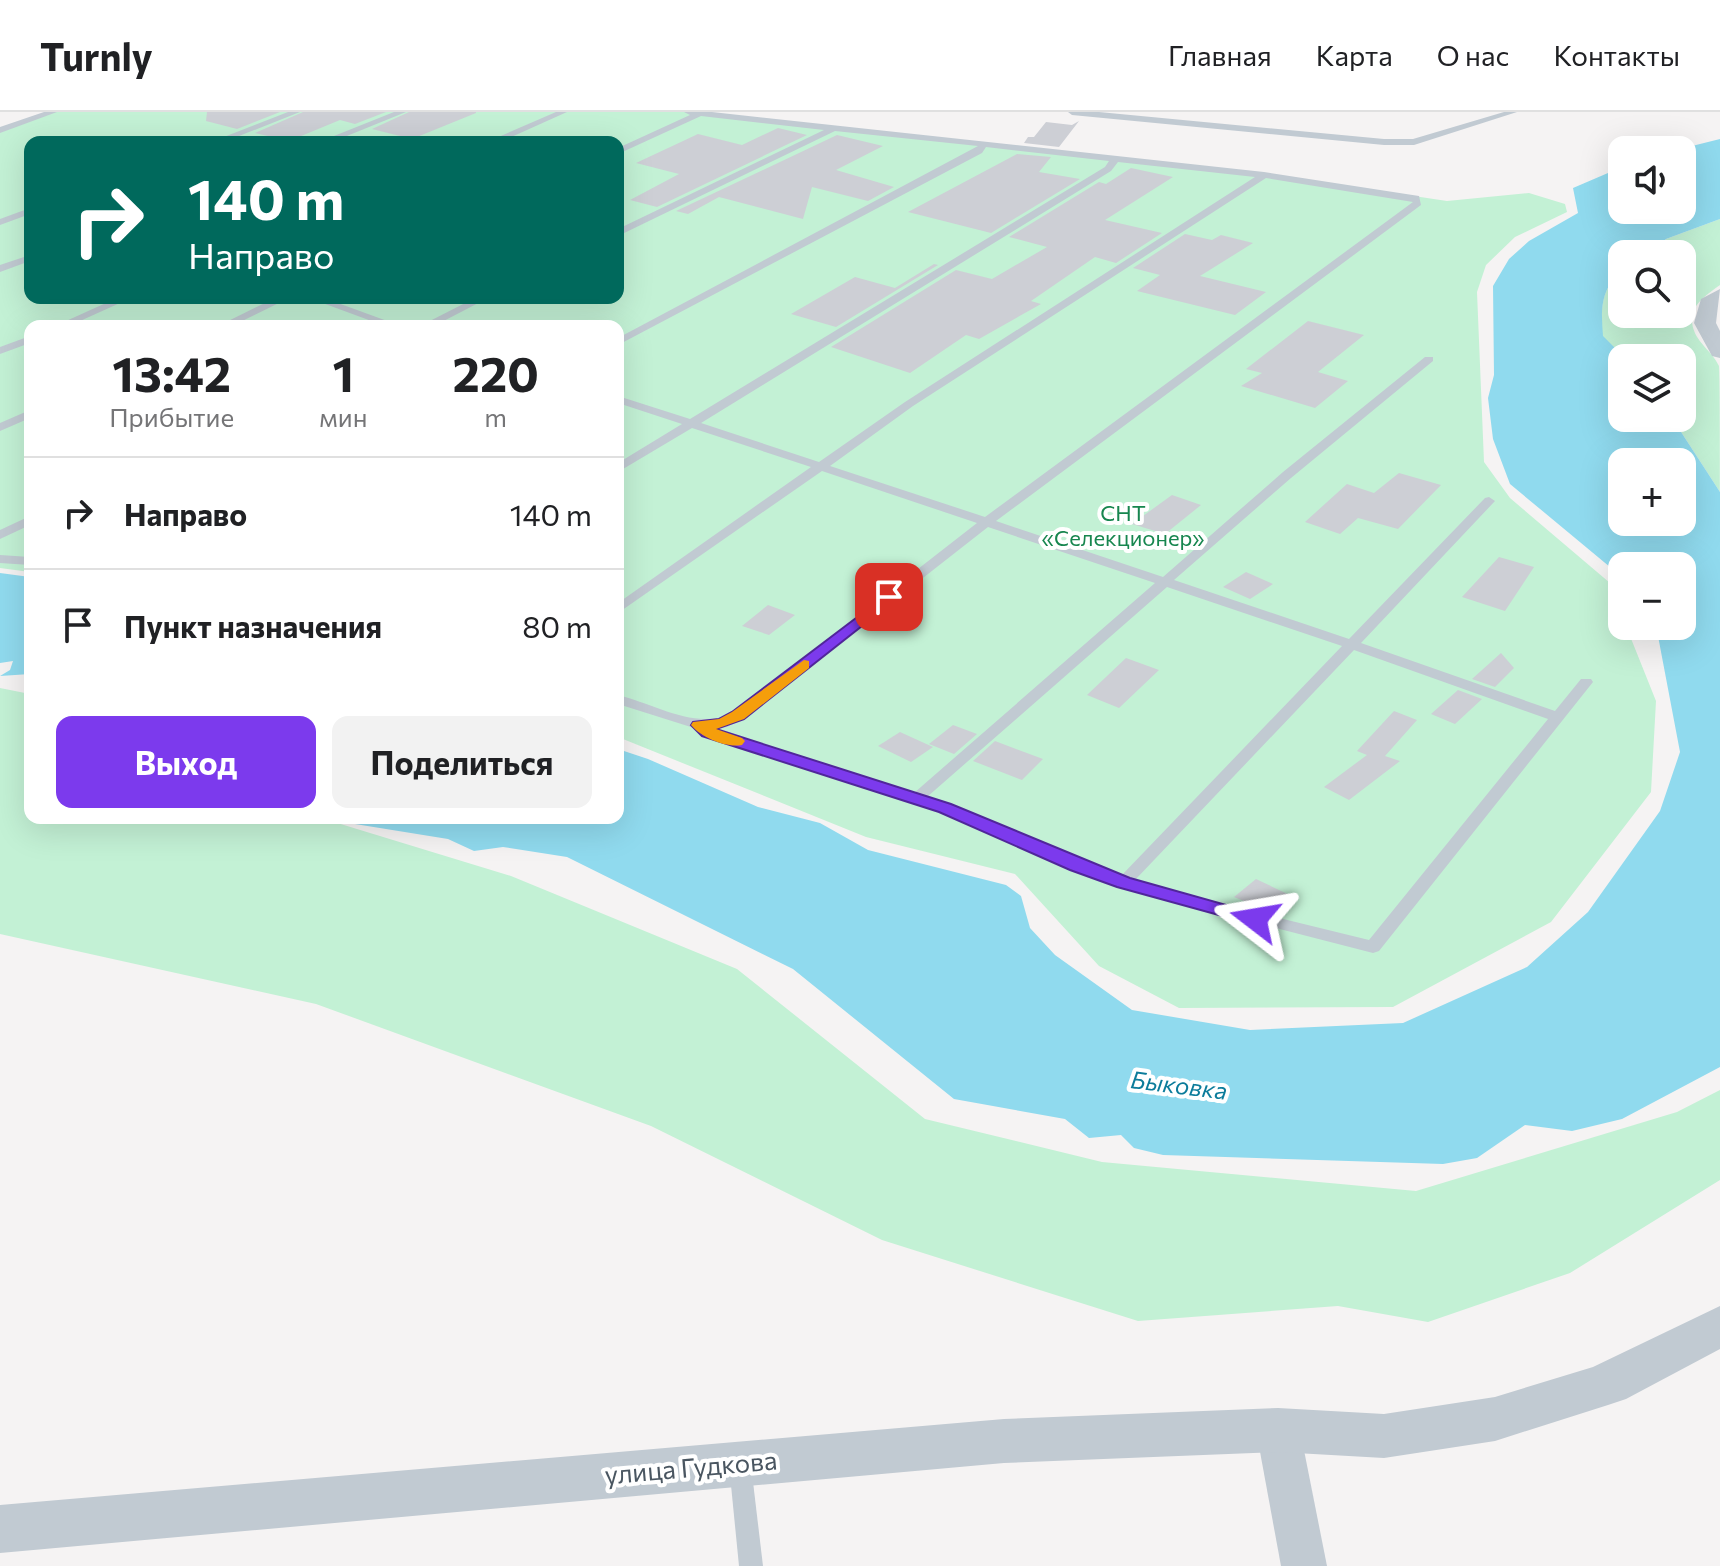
<!DOCTYPE html>
<html lang="ru">
<meta charset="utf-8">
<style>
:root{--surface:#fff;--page:#f2f2f2;--text:#202124;--muted:#757577;--line:#e0e0e0;--accent:#7c3aed}
body{margin:0;font-family:Commissioner,sans-serif;background:var(--page);color:var(--text);height:100vh;display:flex;flex-direction:column;font-size:30px;white-space:nowrap}
*{box-sizing:border-box;margin:0}
p{font-size:26px;color:var(--muted)}
.icon{flex:none;width:44px;height:44px;fill:none;stroke:currentColor;stroke-width:2;stroke-linecap:round;stroke-linejoin:round}
.map{position:relative;flex:1;overflow:hidden}
.sheet{position:absolute;left:24px;top:208px;width:600px;height:504px;display:flex;flex-direction:column;background:var(--surface);border-radius:16px;box-shadow:0 8px 32px #0002}
.sheet>*{flex:none}
.guide{position:absolute;left:24px;top:24px;width:600px;height:168px;border-radius:16px;box-shadow:0 8px 32px #0002;background:#00695c;color:#fff;overflow:hidden}
.tools{position:absolute;left:1608px;top:24px;display:grid;gap:16px}
.tools a{display:grid;place-items:center;width:88px;height:88px;border-radius:16px;background:var(--surface);box-shadow:0 8px 32px #0002;font-size:40px}
.pin{position:absolute;display:grid;place-items:center;width:68px;height:68px;color:#fff;margin:-34px;border-radius:16px;box-shadow:0 4px 12px #0006}
.me{position:absolute;width:88px;margin:-44px;rotate:284deg;stroke-linejoin:round;filter:drop-shadow(0 0 6px #0008)}
.turn{display:flex;align-items:center;gap:28px;height:168px;padding:0 32px;font-size:36px}
.turn .icon{width:104px;height:104px;stroke-width:2.5}
.turn b{display:block;font-size:56px;line-height:68px}
.eta{display:flex;justify-content:space-evenly;align-items:center;height:136px;text-align:center}
.eta b{font-size:48px;font-weight:700;line-height:56px}
.cta{display:flex;gap:16px;margin-top:auto;padding:16px 32px}
.cta a{flex:1;height:92px;border-radius:16px;background:var(--accent);color:#fff;font-size:32px;font-weight:700;line-height:92px;text-align:center}
.cta a+a{background:var(--page);color:var(--text)}
ul{padding:0;list-style:none}
li{display:flex;align-items:center;gap:24px;height:112px;padding:0 32px;border-top:2px solid var(--line)}
li div{flex:1}
li b{display:block;font-size:30px}
li em{font-style:normal}
header{display:flex;align-items:center;gap:48px;box-sizing:border-box;height:112px;padding:0 40px;background:var(--surface);border-bottom:2px solid var(--line)}
header strong{font-size:38px}
nav{display:flex;gap:44px;margin-inline-start:auto;font-size:28px}
.map>svg:first-child{display:block}
.green{fill:#c3f1d5;fill-rule:evenodd}
.water{fill:#90daee;fill-rule:evenodd}
.building{fill:#cdcfd5}
.lines{fill:none;stroke-linecap:round;stroke-linejoin:round}
.service{fill:#c1cad2;fill-rule:evenodd}
.minor{fill:#c1cad2;fill-rule:evenodd}
.tertiary{fill:#c1cad2;fill-rule:evenodd}
.route{fill:#7c3aed;stroke:#51269a;stroke-width:2}
.slow{fill:#f59e0b}
.labels{text-anchor:middle;stroke-width:8;stroke-linejoin:round;paint-order:stroke}
.park-label{font-size:22px;fill:#17864f;stroke:#fff}
.water-label{font-size:24px;font-style:italic;fill:#0c7c9b;stroke:#fff}
.near-street-label{font-size:26px;fill:#4a5661;stroke:#fff}
</style>
<header>
<strong>Turnly</strong>
<nav><a>Главная</a><a>Карта</a><a>О нас</a><a>Контакты</a></nav>
</header>
<div class="map">
<svg width="1720" height="1454" viewBox="0 0 1720 1454">
<rect width="100%" height="100%" fill="#f5f3f3"/>
<g class="green">
<path d="M53,0H691L1274,63L1447,89L1529,81L1565,92L1567,100L1515,125L1486,153L1477,180L1484,350L1510,386L1610,471L1622,503V514H1626L1656,589L1651,680L1551,810L1393,895L1179,896L1099,854L1015,762L866,725L618,625V214H30V460L0,456V18ZM30,30H618V186H30Z"/>
<path d="M1720,107V173C1709,181 1693,191 1692,206C1691,228 1711,237 1719,254C1720,263 1720,362 1720,380L1672,306H1682V246H1625L1602,224C1601,199 1600,176 1622,160V202H1682V142H1647L1666,127Z"/>
<path d="M0,576L30,582V706H321L511,764L737,857L925,1007L1102,1050L1416,1079L1677,1000L1720,978V1068L1570,1161L1428,1210L1338,1194L1138,1209L882,1128L651,1014L316,892L0,822Z"/>
</g>
<g class="water">
<path d="M1720,27V107L1666,127L1647,142H1622V160C1600,176 1601,199 1603,224L1625,246H1622V306H1672L1720,380V955L1622,1007L1572,1019L1525,1013L1477,1046L1443,1052L1163,1043L1134,1036L1121,1023L1089,1026L1065,1007L954,987L793,857L567,745L503,735L474,739L448,727L355,712L341,706H618V637L648,647L758,695L820,711L868,738L1006,773L1021,784L1030,816L1055,843L1132,898L1250,918L1403,911L1527,855L1588,800L1660,699L1680,640L1658,524L1652,514H1682V454H1622V465L1510,372L1493,327L1488,286L1494,263L1493,174L1509,147L1529,129L1578,101L1573,76L1622,55V98H1682V38H1676ZM1622,350H1682V410H1622Z"/>
<path d="M0,461L30,465V562L0,564L10,558L13,549L0,551Z"/>
</g>
<g class="building">
<path d="M207,0H280L237,17L206,9Z"/>
<path d="M303,0H386L355,12L340,8L289,29L255,21Z"/>
<path d="M409,0H476V1L412,27L372,17Z"/>
<path d="M1079,9L1059,35L1024,31L1028,25H1034L1046,10L1072,13Z"/>
<path d="M778,16L807,23L657,95L630,88L679,62L636,51L698,22L742,33Z"/>
<path d="M837,23L883,34L836,58L894,75L868,89L812,75L803,107L719,85L688,102L676,99Z"/>
<path d="M1017,42L1051,45L1039,60L1080,67L991,121L908,100Z"/>
<path d="M1131,56L1173,65L1105,108L1162,121L1116,151L1095,145L1031,189L1041,192L979,227L966,223L910,261L831,235L956,158L992,167L1047,135L1009,125L1099,70L1106,72Z"/>
<path d="M1185,122L1212,128L1221,123L1253,131L1200,164L1266,180L1235,203L1137,179L1160,163L1133,156Z"/>
<path d="M934,152L938,153L836,215L791,202L855,165L895,176Z"/>
<path d="M1308,209L1364,223L1318,260L1348,269L1315,296L1241,274L1262,261L1246,257Z"/>
<path d="M1399,361L1441,373L1398,417L1358,406L1340,422L1305,410L1347,372L1374,381Z"/>
<path d="M1172,383L1201,393L1165,422L1132,412Z"/>
<path d="M1499,445L1534,455L1505,499L1462,485Z"/>
<path d="M1246,460L1273,472L1250,487L1223,475Z"/>
<path d="M768,493L795,503L769,523L742,514Z"/>
<path d="M1501,541L1514,556L1495,575L1472,567Z"/>
<path d="M1126,546L1159,558L1119,596L1087,583Z"/>
<path d="M1458,578L1482,587L1455,612L1431,602Z"/>
<path d="M1394,599L1417,608L1385,644L1400,649L1349,688L1324,675L1367,643L1357,639Z"/>
<path d="M953,613L977,622L954,642L929,632Z"/>
<path d="M900,620L933,635L911,650L878,634Z"/>
<path d="M995,629L1043,647L1022,668L973,649Z"/>
<path d="M1256,767L1296,786L1278,803L1234,785Z"/>
</g>
<g class="lines">
<g class="service">
<path d="M44,0H57L0,21V15Z"/>
<path d="M288,0H300L224,30H211Z"/>
<path d="M394,0H406L332,30H319Z"/>
<path d="M556,0H567L500,30H487Z"/>
<path d="M684,0H712L1264,60L1419,84L1421,93L996,409L1163,465L1283,360L1425,245H1433V249L1291,366L1174,468L1349,527L1485,386L1489,385L1495,389L1361,531L1555,599L1581,567H1591L1593,570L1379,839L1373,841L1117,775L1071,758L939,699L703,623L694,616L618,592V583C655,592 696,619 733,601L977,411L822,359L618,501V491L811,355L692,316L618,360V351L682,312L618,291V284L690,307L1105,55L1109,49L986,35L982,41L618,233V226L978,34L835,19L618,124V117L824,18L701,4L618,42V36L690,3ZM1118,50L1255,65L905,290L819,350L701,311L1111,59ZM1266,66L1413,90L985,405L830,354L913,294ZM988,415L1155,471L914,681L713,617L727,615L743,607ZM1167,475L1342,534L1121,764C1055,741 993,706 927,685ZM1354,538L1548,607L1369,828L1160,777L1135,768Z"/>
<path d="M1068,0H1099L1384,27H1413L1504,0H1517L1414,33H1384L1072,3Z"/>
<path d="M30,96V102L0,113V107Z"/>
<path d="M30,143V149L0,160V153Z"/>
<path d="M117,186H131L69,214H55Z"/>
<path d="M275,186H289L232,214H218Z"/>
<path d="M309,186H324L401,214H385Z"/>
<path d="M475,186H488L434,214H420Z"/>
<path d="M30,224V231L0,242V235Z"/>
<path d="M30,298V306L0,319V311Z"/>
<path d="M30,404V413L0,427V418Z"/>
<path d="M0,443L30,445V453L0,451Z"/>
<path d="M740,1343L748,1346L751,1353L763,1454H739L729,1353L732,1346Z"/>
</g>
<g class="minor">
<path d="M1720,177L1716,211L1720,219V246L1712,244L1694,211L1701,187Z"/>
<path d="M1278,1300L1293,1305L1300,1318L1327,1454H1281L1256,1318L1263,1305Z"/>
</g>
<path class="tertiary" d="M1720,1194V1237L1626,1287L1608,1293L1495,1329L1384,1346L1278,1340L1004,1351L0,1441V1393L1004,1307L1278,1296L1384,1302L1495,1285L1593,1255Z"/>
</g>
<path class="route" d="M889,481L895,482V488L744,607L716,617L951,692L1130,766L1262,803L1264,807L1262,812L1255,813L1117,775L1070,758L939,700L702,624L691,613L693,610L719,607L732,600Z"/>
<path class="slow" d="M804,548L809,549V556L744,607L716,617L742,626L745,629L742,633C726,636 702,626 691,613L693,610L719,607L732,600Z"/>
<g class="labels">
<g class="park-label">
<text x="1123" y="409">СНТ<tspan x="1123" dy="25">«Селекционер»</tspan></text>
</g>
<g class="water-label">
<text transform="translate(1179 974) rotate(7)" y="8">Быковка</text>
</g>
<g class="near-street-label">
<text transform="translate(691 1356) rotate(-5)" y="9">улица Гудкова</text>
</g>
</g>
</svg>
<div class="tools">
<a><svg class="icon" aria-label="sound" viewBox="0 0 24 24"><path d="M4 9h4l5-4v14l-5-4H4zM17 9q2 3 0 6"/></svg></a>
<a><svg class="icon" aria-label="search" viewBox="0 0 24 24"><circle cx="10" cy="10" r="6"/><path d="M15 15l6 6"/></svg></a>
<a><svg class="icon" aria-label="layers" viewBox="0 0 24 24"><path d="M12 4l9 5-9 5-9-5zM3 14l9 5 9-5"/></svg></a>
<a>+</a>
<a>−</a>
</div>
<div class="pin" style="left:889px;top:485px;background:#d93025"><svg class="icon" aria-label="arrive" viewBox="0 0 24 24"><path d="M6 21V4h12l-3 4 3 4H6"/></svg></div>
<svg class="me" style="left:1255px;top:807px" viewBox="-20 -20 40 40"><path d="M0-17L14 15 0 8-14 15z" fill="#7c3aed" stroke="#fff" stroke-width="4"/></svg>
<div class="guide">
<div class="turn"><svg class="icon" aria-label="right" viewBox="0 0 24 24"><path d="M7 20v-9h11M14 6l5 5-5 5"/></svg><div><b>140 m</b>Направо</div></div>
</div>
<section class="sheet">
<div class="eta">
<div><b>13:42</b><p>Прибытие</p></div>
<div><b>1</b><p>мин</p></div>
<div><b>220</b><p>m</p></div>
</div>
<ul>
<li><svg class="icon" aria-label="right" viewBox="0 0 24 24"><path d="M7 20v-9h11M14 6l5 5-5 5"/></svg><div><b>Направо</b></div><em>140 m</em></li>
<li><svg class="icon" aria-label="arrive" viewBox="0 0 24 24"><path d="M6 21V4h12l-3 4 3 4H6"/></svg><div><b>Пункт назначения</b></div><em>80 m</em></li>
</ul>
<div class="cta"><a>Выход</a><a>Поделиться</a></div>
</section>
</div>
